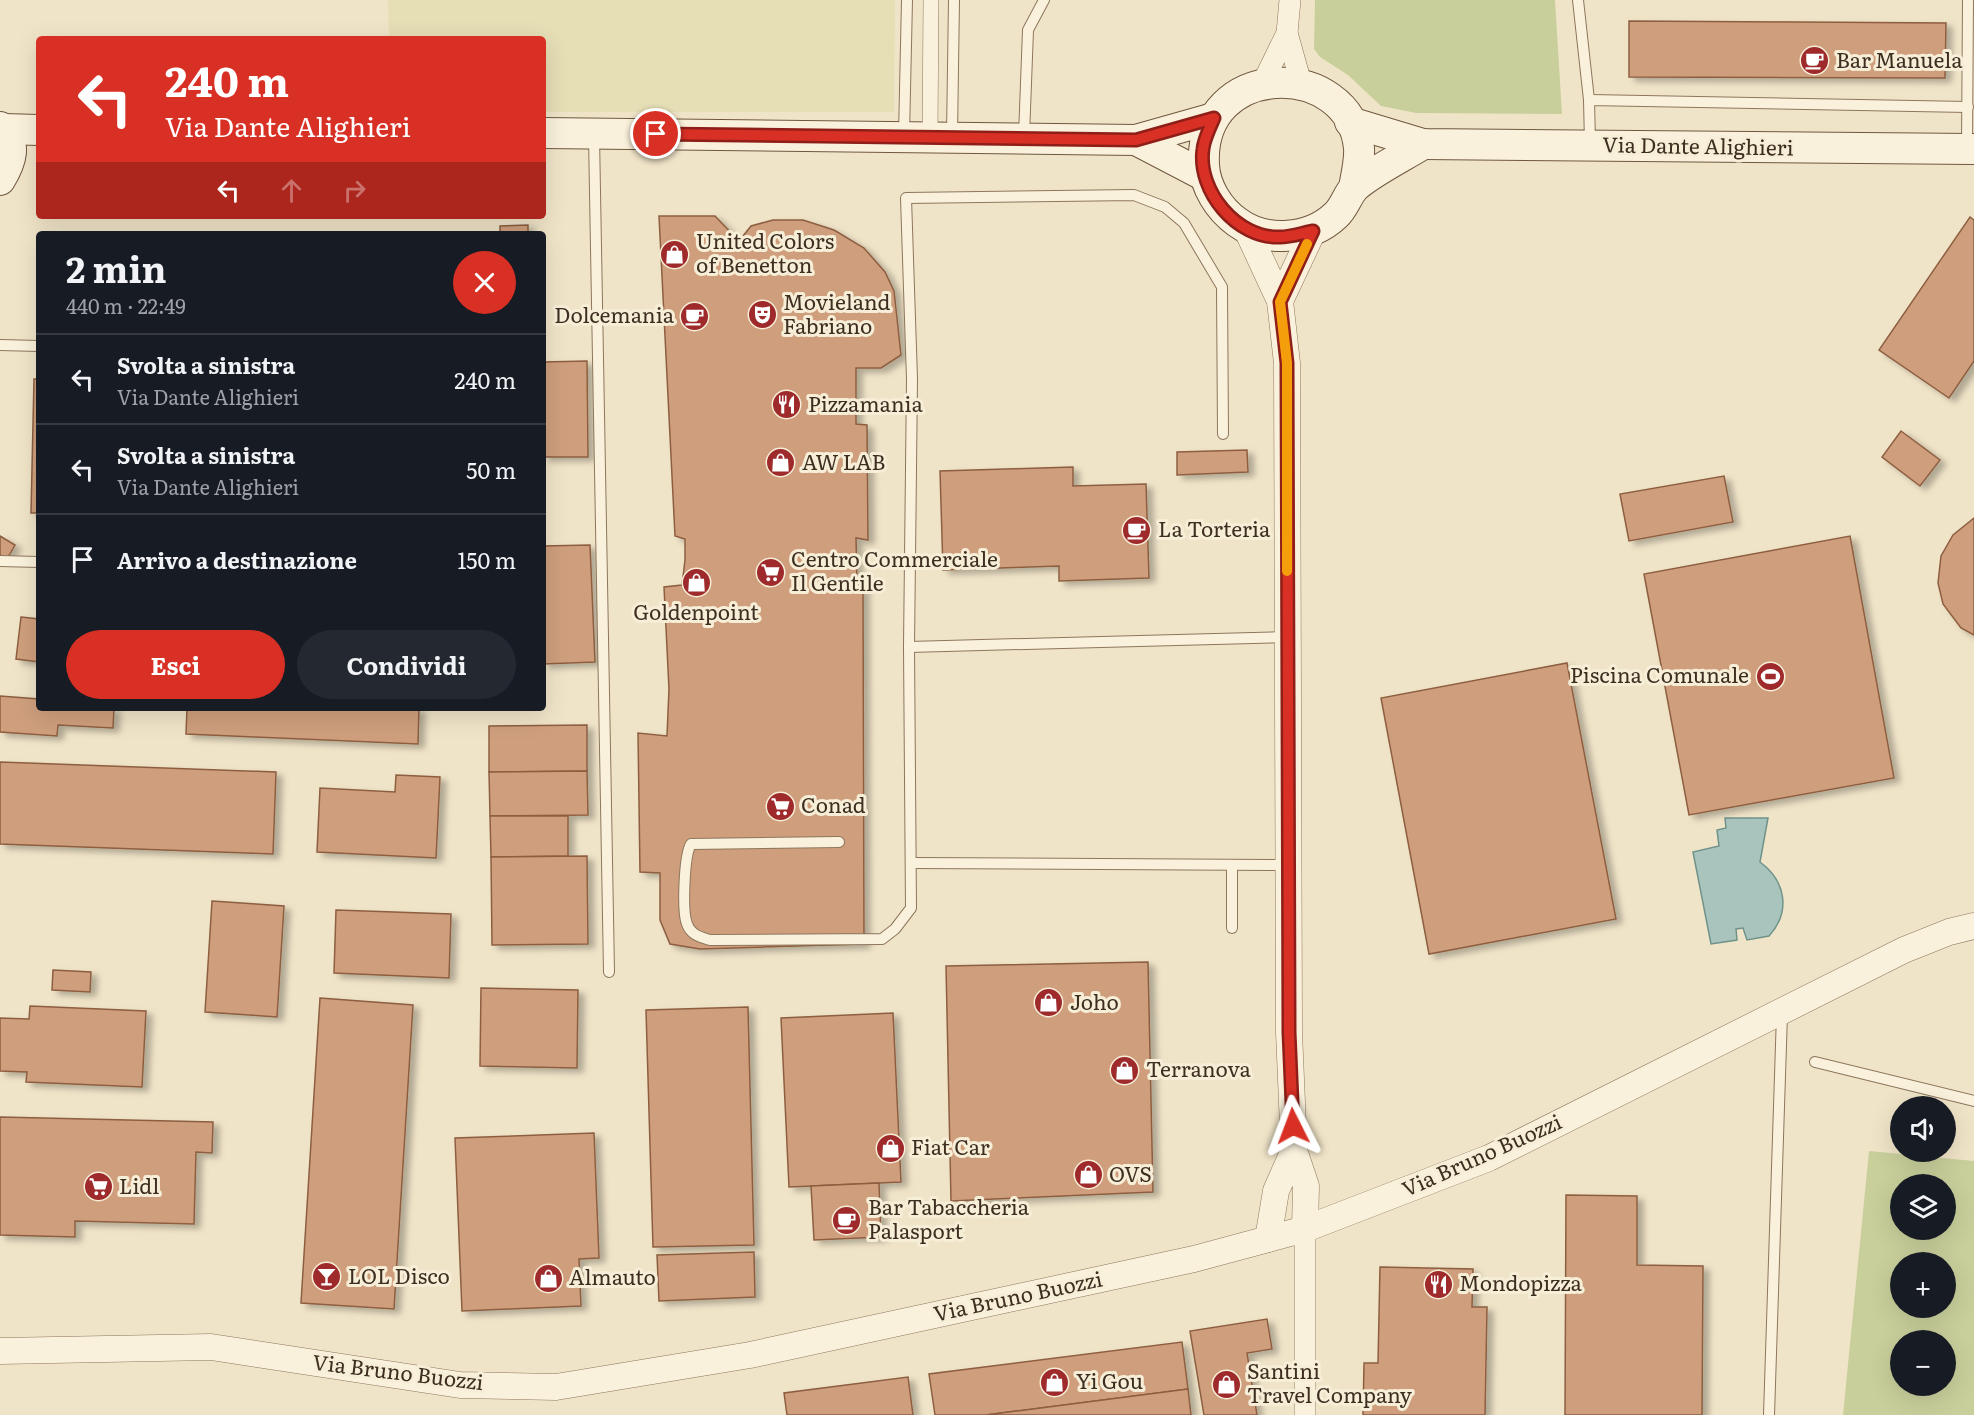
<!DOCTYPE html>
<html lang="it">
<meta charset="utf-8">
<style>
:root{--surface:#171b24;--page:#242831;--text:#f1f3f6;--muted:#9ea1a6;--line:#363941;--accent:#d93025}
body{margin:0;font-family:Literata,serif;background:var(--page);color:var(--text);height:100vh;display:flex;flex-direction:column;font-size:22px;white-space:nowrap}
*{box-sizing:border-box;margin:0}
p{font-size:20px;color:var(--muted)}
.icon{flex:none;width:33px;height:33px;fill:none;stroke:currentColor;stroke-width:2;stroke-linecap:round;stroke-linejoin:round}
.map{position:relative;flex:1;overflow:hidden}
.sheet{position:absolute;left:36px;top:231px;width:510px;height:480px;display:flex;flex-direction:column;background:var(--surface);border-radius:6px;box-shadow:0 6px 24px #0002}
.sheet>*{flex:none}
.guide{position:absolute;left:36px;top:36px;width:510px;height:183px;border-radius:6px;box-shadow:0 6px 24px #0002;background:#d93025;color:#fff;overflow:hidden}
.buttons{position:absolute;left:1890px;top:1096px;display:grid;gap:12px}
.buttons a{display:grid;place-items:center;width:66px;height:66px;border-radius:50%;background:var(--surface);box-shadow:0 6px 24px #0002;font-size:30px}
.pin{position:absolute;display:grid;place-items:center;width:51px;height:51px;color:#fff;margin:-26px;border:3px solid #fff;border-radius:50%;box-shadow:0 2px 6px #0007}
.me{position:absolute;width:66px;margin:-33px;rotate:357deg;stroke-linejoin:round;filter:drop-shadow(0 0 4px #0008)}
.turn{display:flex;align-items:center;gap:21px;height:126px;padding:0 30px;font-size:27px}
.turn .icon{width:78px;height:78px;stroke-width:2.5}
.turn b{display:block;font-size:42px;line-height:51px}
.lanes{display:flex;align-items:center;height:57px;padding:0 30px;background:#0003;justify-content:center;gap:30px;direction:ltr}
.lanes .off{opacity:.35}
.round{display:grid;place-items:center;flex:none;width:63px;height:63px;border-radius:32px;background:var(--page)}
.headline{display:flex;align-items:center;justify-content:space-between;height:102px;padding:0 30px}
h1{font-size:36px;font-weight:700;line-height:45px}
.button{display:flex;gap:12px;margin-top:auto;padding:12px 30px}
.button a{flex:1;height:69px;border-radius:36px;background:var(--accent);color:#fff;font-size:24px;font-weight:700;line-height:69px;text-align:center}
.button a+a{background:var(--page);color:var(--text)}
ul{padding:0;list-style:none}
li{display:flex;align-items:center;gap:18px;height:90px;padding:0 30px;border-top:2px solid var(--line)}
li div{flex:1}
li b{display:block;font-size:22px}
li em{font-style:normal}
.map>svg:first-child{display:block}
.farmland{fill:#e6deb5}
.green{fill:#c9cf9b;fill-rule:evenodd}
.water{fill:#a9c4bc;stroke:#6f938a;stroke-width:1.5}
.building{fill:#cf9f7d;stroke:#8d5f41;stroke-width:1.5;filter:url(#shadow)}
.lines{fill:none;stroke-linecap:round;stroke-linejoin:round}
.service-casing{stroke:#8d765c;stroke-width:12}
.pedestrian-casing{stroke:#8d765c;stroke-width:16}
.minor-casing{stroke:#8d765c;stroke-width:22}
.tertiary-casing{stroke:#8d765c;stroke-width:27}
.secondary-casing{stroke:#6f573f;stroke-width:32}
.service{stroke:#faf1dc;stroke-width:10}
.pedestrian{stroke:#faf1dc;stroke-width:15}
.minor{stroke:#faf1dc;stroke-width:21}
.tertiary{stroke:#faf1dc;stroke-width:26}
.secondary{stroke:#faf1dc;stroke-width:30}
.route-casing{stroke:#8d1f18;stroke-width:15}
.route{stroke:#d93025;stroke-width:10}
.slow{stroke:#f59e0b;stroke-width:10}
.labels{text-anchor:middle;stroke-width:6;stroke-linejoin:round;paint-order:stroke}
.poi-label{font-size:21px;fill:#3d2e20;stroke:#f7eed8;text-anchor:start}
.street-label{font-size:21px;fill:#3d2e20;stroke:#f7eed8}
</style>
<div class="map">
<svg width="1974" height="1415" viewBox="0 0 1974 1415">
<defs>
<filter id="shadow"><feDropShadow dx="6" dy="4" stdDeviation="3" flood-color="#0004"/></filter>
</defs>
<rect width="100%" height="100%" fill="#f0e4c8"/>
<path class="farmland" d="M388,0H895L894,112H543V39H389Z"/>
<g class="green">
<path d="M1315,0H1555L1562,114L1416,113L1381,106L1348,75L1320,57L1314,49Z"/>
<path d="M1869,1151L1974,1161V1415H1843ZM1900,1185H1946V1230H1900ZM1900,1263H1946V1308H1900ZM1900,1341H1946V1386H1900Z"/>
</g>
<path class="water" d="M1725,818H1768L1760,862C1786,881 1791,912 1769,936L1747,940L1743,928L1736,929L1737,940L1711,944L1693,852L1719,846L1717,830L1726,828Z"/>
<g class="building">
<path d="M1629,21L1946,23L1945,78L1629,77Z"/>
<path d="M659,216H715L739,241L751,226L773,220H803L834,230L864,248L885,272L894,291L901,355L881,368H856V424L867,425L868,540L856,538L857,584L863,585L864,944L700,949L670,944L660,920V873L640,872L638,733L667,736L669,689L664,587L682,585L685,560V539L675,536Z"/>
<path d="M1970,217L1974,220V361L1949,398L1879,350Z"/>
<path d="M528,225V234H500V226Z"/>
<path d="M587,361L588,457H543V362Z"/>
<path d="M34,379H39V513H31Z"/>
<path d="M1901,431L1940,460L1920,486L1882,457Z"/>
<path d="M1247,450L1248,472L1177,475V452Z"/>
<path d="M1073,467V486L1146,484L1149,578L1059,581V566L943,570L940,471Z"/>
<path d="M1724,476L1733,522L1629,541L1620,494Z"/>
<path d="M1974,518V635L1961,628L1943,604L1938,583L1941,556L1953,535Z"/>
<path d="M0,536L15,545L7,559L0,555Z"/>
<path d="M1850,536L1894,778L1689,815L1644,574Z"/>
<path d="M590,545L595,662L543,664V546Z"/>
<path d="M21,617L39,619V662L16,659Z"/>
<path d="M1567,663L1616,919L1429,954L1381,698Z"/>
<path d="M0,696L39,699V708H114L113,728L58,725L57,736L0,732Z"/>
<path d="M187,708H419L418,744L186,734Z"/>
<path d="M587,725V771L489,772V726Z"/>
<path d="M0,762L276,772L273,854L0,844Z"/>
<path d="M587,771L588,815L490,816L489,772Z"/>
<path d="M396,775L440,777L436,858L317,852L320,788L395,792Z"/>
<path d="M490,816H568V856L491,857Z"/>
<path d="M587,856L588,944L492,945L491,857Z"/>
<path d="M212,901L284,906L277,1017L205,1012Z"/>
<path d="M336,910L451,914L449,978L334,973Z"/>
<path d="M1148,962L1153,1192L951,1201L946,966Z"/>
<path d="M53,970L91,972L90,992L52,990Z"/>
<path d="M481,988L578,990L577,1068L480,1066Z"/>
<path d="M320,998L413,1005L394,1309L301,1303Z"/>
<path d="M30,1006L146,1011L142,1087L26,1082L27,1072L0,1071V1018L29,1019Z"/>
<path d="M748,1007L754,1245L653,1247L646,1010Z"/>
<path d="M893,1013L901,1182L789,1187L781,1018Z"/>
<path d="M0,1117L213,1122L212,1153L196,1152L194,1224L75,1221V1237L0,1235Z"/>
<path d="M594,1133L599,1258L579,1259L581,1306L462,1311L455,1138Z"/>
<path d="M879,1183L881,1237L814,1240L811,1186Z"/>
<path d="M1566,1195L1637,1196V1265L1703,1266L1702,1415H1565Z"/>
<path d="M754,1252L755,1297L659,1301L657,1255Z"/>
<path d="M1380,1267L1473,1269L1472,1307H1487L1485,1415H1363L1364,1363H1378Z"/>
<path d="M1267,1319L1272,1349L1247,1353L1257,1415H1204L1190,1331Z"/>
<path d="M1182,1342L1188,1389L986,1415H935L929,1374Z"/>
<path d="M908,1377L913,1415H787L784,1393Z"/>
<path d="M1188,1389L1191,1415H986Z"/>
</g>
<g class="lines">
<defs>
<g id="service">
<path d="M1578,0L1589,100"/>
<path d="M904,135L907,0"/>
<path d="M952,135L954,0"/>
<path d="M594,136L609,972"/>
<path d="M1024,136L1028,30L1044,0"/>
<path d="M1590,143L1589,100L1968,107"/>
<path d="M1967,146L1968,0"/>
<path d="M0,345L39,346"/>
<path d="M0,561L39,562"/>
<path d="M909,647L1287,637"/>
<path d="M839,842L691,844C684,855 682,912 687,924C691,935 700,937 710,940L882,939L895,929L911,908L909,647L912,379L906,198L1134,195L1165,207L1184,223L1222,287L1223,434"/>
<path d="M911,863L1288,865"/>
<path d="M1232,928V865"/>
<path d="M1815,1062L1974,1101"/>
<path d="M1769,1415L1782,1014"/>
</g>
<path id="pedestrian" d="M930,137L931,0"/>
<g id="minor">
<path d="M1287,33L1301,83"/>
<path d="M1263,82L1287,33L1290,0"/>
<path d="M1305,1229V1415"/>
</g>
<g id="tertiary">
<path d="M1247,230L1280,301L1287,363L1289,1032L1294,1150L1306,1186L1305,1229"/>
<path d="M1280,301L1313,231"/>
<path d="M1268,1239L1276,1191L1294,1150"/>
<path d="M0,1351L211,1347L460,1385L556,1387L750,1355L1194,1259L1305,1229L1489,1158L1904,950L1949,932L1974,926"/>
</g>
<g id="secondary">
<path d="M1350,122L1423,144L1974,149"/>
<path d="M0,127C18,144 11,162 0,180"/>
<path d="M3,129L39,130"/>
<path d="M543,133L1136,140L1214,118"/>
<path d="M1136,140L1205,176"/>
<path d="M1354,188C1356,176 1360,160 1359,148C1350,58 1198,59 1204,165C1205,187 1219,209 1237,222C1265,243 1310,240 1336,215C1344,208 1347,196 1354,188C1368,174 1404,156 1423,144"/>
</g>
</defs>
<use href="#service" class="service-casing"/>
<use href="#pedestrian" class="pedestrian-casing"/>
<use href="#minor" class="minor-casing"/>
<use href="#tertiary" class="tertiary-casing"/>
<use href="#secondary" class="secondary-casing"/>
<use href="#service" class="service"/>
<use href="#pedestrian" class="pedestrian"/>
<use href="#minor" class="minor"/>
<use href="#tertiary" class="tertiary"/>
<use href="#secondary" class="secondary"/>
</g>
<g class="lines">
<defs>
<path id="route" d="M656,134L1136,140L1214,118C1210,127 1204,139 1203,149C1197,191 1237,239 1280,237C1291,237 1302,233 1313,231L1280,302L1287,363L1289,1032L1293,1126"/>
</defs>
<use href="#route" class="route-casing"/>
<use href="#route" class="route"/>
<path class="slow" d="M1287,571V363L1280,302L1307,244"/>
</g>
<defs>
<symbol id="cafe-disc" viewBox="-11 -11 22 22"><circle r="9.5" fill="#9e2a2b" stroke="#f7eed8"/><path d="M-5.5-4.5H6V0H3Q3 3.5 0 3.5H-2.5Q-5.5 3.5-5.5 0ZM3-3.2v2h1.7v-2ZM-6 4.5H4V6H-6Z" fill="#fff"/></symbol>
<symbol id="shop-disc" viewBox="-11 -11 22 22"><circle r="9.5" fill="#9e2a2b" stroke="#f7eed8"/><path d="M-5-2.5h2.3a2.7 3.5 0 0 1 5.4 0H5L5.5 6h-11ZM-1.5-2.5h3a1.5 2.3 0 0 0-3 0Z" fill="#fff"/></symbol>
<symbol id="theatre-disc" viewBox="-11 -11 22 22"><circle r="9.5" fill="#9e2a2b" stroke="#f7eed8"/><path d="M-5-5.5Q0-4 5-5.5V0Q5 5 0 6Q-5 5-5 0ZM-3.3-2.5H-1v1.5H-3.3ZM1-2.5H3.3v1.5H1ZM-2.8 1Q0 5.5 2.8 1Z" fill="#fff"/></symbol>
<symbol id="restaurant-disc" viewBox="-11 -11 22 22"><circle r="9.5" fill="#9e2a2b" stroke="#f7eed8"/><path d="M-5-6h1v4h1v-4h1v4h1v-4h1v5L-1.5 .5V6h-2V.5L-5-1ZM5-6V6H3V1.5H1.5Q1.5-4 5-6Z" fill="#fff"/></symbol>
<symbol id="supermarket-disc" viewBox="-11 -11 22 22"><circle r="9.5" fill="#9e2a2b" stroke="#f7eed8"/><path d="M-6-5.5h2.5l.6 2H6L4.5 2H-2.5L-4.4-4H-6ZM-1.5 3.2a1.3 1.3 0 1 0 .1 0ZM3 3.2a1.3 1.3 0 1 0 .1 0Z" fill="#fff"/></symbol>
<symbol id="stadium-disc" viewBox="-11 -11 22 22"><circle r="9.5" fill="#9e2a2b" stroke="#f7eed8"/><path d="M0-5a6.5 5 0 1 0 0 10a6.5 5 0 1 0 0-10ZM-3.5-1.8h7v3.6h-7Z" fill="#fff"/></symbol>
<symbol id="bar-disc" viewBox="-11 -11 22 22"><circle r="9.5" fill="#9e2a2b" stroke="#f7eed8"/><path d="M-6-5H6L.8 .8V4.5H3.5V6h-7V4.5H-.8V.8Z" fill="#fff"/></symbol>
</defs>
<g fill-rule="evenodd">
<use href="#cafe-disc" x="1798" y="44" width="33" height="33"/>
<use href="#shop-disc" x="658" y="238" width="33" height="33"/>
<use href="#theatre-disc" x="746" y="298" width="33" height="33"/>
<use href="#cafe-disc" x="678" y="300" width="33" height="33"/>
<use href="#restaurant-disc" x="770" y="388" width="33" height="33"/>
<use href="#shop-disc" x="764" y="446" width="33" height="33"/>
<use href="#cafe-disc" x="1120" y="514" width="33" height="33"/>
<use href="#supermarket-disc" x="754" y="556" width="33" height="33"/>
<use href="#shop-disc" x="680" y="566" width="33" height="33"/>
<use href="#stadium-disc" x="1754" y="660" width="33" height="33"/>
<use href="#supermarket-disc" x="764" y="790" width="33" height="33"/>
<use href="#shop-disc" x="1032" y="986" width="33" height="33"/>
<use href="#shop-disc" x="1108" y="1054" width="33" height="33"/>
<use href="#shop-disc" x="874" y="1132" width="33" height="33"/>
<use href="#shop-disc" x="1072" y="1158" width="33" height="33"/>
<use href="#supermarket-disc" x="82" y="1170" width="33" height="33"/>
<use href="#cafe-disc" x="830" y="1204" width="33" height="33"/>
<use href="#bar-disc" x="310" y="1260" width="33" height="33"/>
<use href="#shop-disc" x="532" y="1262" width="33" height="33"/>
<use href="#restaurant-disc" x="1422" y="1268" width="33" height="33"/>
<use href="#shop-disc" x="1038" y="1366" width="33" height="33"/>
<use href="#shop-disc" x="1210" y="1368" width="33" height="33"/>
</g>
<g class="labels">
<g class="poi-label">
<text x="1836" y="68">Bar Manuela</text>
<text x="696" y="249">United Colors<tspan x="696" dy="24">of Benetton</tspan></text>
<text x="783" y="310">Movieland<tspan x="783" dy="24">Fabriano</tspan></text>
<text x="674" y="323" text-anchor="end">Dolcemania</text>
<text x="808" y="412">Pizzamania</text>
<text x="802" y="470">AW LAB</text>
<text x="1158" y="537">La Torteria</text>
<text x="791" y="567">Centro Commerciale<tspan x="791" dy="24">Il Gentile</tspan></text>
<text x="696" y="620" text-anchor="middle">Goldenpoint</text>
<text x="1749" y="683" text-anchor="end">Piscina Comunale</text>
<text x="801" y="813">Conad</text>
<text x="1070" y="1010">Joho</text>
<text x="1146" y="1077">Terranova</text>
<text x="911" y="1155">Fiat Car</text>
<text x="1109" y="1182">OVS</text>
<text x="119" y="1194">Lidl</text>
<text x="868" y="1215">Bar Tabaccheria<tspan x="868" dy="24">Palasport</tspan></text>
<text x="348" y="1284">LOL Disco</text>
<text x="569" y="1285">Almauto</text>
<text x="1459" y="1291">Mondopizza</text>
<text x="1247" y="1379">Santini<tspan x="1247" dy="24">Travel Company</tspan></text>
<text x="1076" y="1389">Yi Gou</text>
</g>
<g class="street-label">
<text transform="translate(1698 147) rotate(1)" y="7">Via Dante Alighieri</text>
<text transform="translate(1482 1156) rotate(-24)" y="7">Via Bruno Buozzi</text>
<text transform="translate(1018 1297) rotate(-12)" y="7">Via Bruno Buozzi</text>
<text transform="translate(398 1373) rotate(7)" y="7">Via Bruno Buozzi</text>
</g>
</g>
</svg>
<div class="buttons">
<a><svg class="icon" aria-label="sound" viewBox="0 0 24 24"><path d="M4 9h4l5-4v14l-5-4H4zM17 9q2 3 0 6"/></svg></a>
<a><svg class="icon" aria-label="layers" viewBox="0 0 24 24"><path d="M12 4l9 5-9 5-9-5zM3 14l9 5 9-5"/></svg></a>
<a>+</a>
<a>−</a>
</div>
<div class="pin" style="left:656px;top:134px;background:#d93025"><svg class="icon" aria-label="arrive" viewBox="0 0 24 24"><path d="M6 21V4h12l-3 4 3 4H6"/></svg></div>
<svg class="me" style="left:1293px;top:1126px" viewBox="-20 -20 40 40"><path d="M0-17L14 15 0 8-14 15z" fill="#d93025" stroke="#fff" stroke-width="4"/></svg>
<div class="guide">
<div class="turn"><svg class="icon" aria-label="left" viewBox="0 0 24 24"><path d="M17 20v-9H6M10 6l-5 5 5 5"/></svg><div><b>240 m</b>Via Dante Alighieri</div></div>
<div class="lanes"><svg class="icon" aria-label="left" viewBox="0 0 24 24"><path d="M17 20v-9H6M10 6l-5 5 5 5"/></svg><svg class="icon off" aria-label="ahead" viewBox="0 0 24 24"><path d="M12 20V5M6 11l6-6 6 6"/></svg><svg class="icon off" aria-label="right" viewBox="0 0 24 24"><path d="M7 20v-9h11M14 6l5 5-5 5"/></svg></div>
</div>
<section class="sheet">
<div class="headline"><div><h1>2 min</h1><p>440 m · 22:49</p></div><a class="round" style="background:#d93025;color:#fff"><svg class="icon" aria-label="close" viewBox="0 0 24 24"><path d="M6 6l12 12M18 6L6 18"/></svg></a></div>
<ul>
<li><svg class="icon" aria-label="left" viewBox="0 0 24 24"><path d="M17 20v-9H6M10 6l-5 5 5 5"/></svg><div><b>Svolta a sinistra</b><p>Via Dante Alighieri</p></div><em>240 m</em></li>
<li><svg class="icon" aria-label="left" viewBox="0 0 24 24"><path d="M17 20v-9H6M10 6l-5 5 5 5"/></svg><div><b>Svolta a sinistra</b><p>Via Dante Alighieri</p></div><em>50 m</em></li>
<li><svg class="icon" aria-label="arrive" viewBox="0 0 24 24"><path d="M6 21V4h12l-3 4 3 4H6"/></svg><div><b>Arrivo a destinazione</b></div><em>150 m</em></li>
</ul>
<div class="button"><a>Esci</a><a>Condividi</a></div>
</section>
</div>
